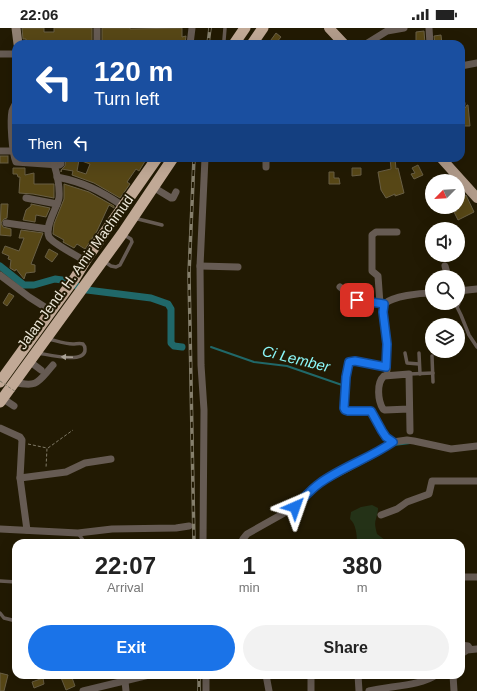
<!DOCTYPE html>
<style>
:root{--surface:#fff;--page:#f2f2f2;--text:#222;--muted:#767676;--accent:#1a73e8}
body{margin:0;font-family:Helvetica,sans-serif;background:var(--page);color:var(--text);height:100vh;display:flex;flex-direction:column;font-size:15px;white-space:nowrap}
*{box-sizing:border-box;margin:0}
p{font-size:13px;color:var(--muted)}
.icon{flex:none;width:22px;height:22px;fill:none;stroke:currentColor;stroke-width:2;stroke-linecap:round;stroke-linejoin:round}
.map{position:relative;flex:1;overflow:hidden}
.sheet{position:absolute;left:12px;top:511px;width:453px;height:140px;display:flex;flex-direction:column;background:var(--surface);border-radius:12px;box-shadow:0 4px 16px #0002}
.sheet>*{flex:none}
.guide{position:absolute;left:12px;top:12px;width:453px;height:122px;border-radius:12px;box-shadow:0 4px 16px #0002;background:#1a4fa0;color:#fff;overflow:hidden}
.needle{width:26px;rotate:246deg}
.tools{position:absolute;left:425px;top:146px;display:grid;gap:8px}
.tools a{display:grid;place-items:center;width:40px;height:40px;border-radius:50%;background:var(--surface);box-shadow:0 4px 16px #0002;font-size:20px}
.pin{position:absolute;display:grid;place-items:center;width:34px;height:34px;color:#fff;margin:-17px;border-radius:8px;box-shadow:0 2px 6px #0006}
.me{position:absolute;width:44px;margin:-22px;rotate:43deg;stroke-linejoin:round;filter:drop-shadow(0 0 3px #0008)}
.turn{display:flex;align-items:center;gap:14px;height:84px;padding:0 16px;font-size:18px}
.turn .icon{width:52px;height:52px;stroke-width:2.5}
.turn b{display:block;font-size:28px;line-height:34px}
.then{display:flex;align-items:center;height:38px;padding:0 16px;background:#0003;gap:8px;font-size:15px}
.eta{display:flex;justify-content:space-evenly;align-items:center;height:68px;text-align:center}
.eta b{font-size:24px;font-weight:800;line-height:28px}
.primary-button{display:flex;gap:8px;margin-top:auto;padding:8px 16px}
.primary-button a{flex:1;height:46px;border-radius:24px;background:var(--accent);color:#fff;font-size:16px;font-weight:800;line-height:46px;text-align:center}
.primary-button a+a{background:var(--page);color:var(--text)}
.status{display:flex;justify-content:space-between;align-items:center;height:28px;padding:0 20px;background:var(--surface);direction:ltr}
.status svg{height:11px;fill:currentColor}
.map>svg:first-child{display:block}
.green{fill:#243217}
.lines{fill:none;stroke-linecap:round;stroke-linejoin:round}
.stream{stroke:#206869;stroke-width:2}
.canal{stroke:#206869;stroke-width:7}
.building{fill:#574716;stroke:#695f45;fill-rule:evenodd}
.path{stroke:#817b68;stroke-width:1;stroke-dasharray:3 2;stroke-linecap:butt}
.service{stroke:#665b53;stroke-width:3.5}
.minor{stroke:#665b53;stroke-width:7}
.secondary{stroke:#908073;stroke-width:9}
.primary{stroke:#b29c8b;stroke-width:10}
.trunk{stroke:#c1a996;stroke-width:11}
.rail-casing{stroke:#857f6c;stroke-width:3.5}
.rail{stroke:#221a03;stroke-width:2;stroke-dasharray:6;stroke-linecap:butt}
.path-bridge{stroke:#817b68;stroke-width:1;stroke-dasharray:3 2;stroke-linecap:butt}
.oneway{fill:#aaa296}
.route-casing{stroke:#114b97;stroke-width:10}
.route{stroke:#1a73e8;stroke-width:7}
.labels{text-anchor:middle;stroke-width:4;stroke-linejoin:round;paint-order:stroke}
.street-label{font-size:14px;fill:#ede8da;stroke:#221a03}
.water-label{font-size:15px;font-style:italic;fill:#8bf6f7;stroke:#221a03}
</style>
<div class="status"><b>22:06</b><svg viewBox="0 0 49 12"><path d="M0 12V9h3v3zM5 12V6h3v6zM10 12V3h3v9zM15 12V0h3v12zM26 1h20v11H26zM47 4h2v5h-2z"/></svg></div>
<div class="map">
<svg width="477" height="663" viewBox="0 0 477 663">
<rect width="100%" height="100%" fill="#221a03"/>
<path class="green" d="M372,477L378,480C378,485 377,486 376,491C374,496 376,501 377,506L385,512L386,515H357C357,507 356,496 350,491L351,484L361,479Z"/>
<g class="lines">
<g class="stream">
<path d="M211,319L254,334L287,338L342,357L343,359"/>
<path d="M392,416L394,417L410,415"/>
</g>
<path class="canal" d="M0,238L24,257H34L55,251L62,252L87,262L151,270L168,276L171,281V315L174,318L182,319"/>
</g>
<g class="building">
<path d="M22,0H44V4H54V0H92V16H26V11H23Z"/>
<path d="M102,0H130V1L182,0V9L186,8L185,16H102Z"/>
<path d="M424,3L425,16H419V13H416V4Z"/>
<path d="M276,5L281,9L275,16H268Z"/>
<path d="M441,7L442,16H435L434,8Z"/>
<path d="M467,77H468L470,98H461V81L465,80Z"/>
<rect x="0" y="128" width="8" height="7"/>
<path d="M66,130H147L139,143L136,141L127,154L130,156L120,170L94,155L72,147L73,143L62,141L61,144V142L65,138ZM79,132L90,136L86,146L77,143Z"/>
<path d="M390,130H395L396,141L398,140L404,165L395,168V166L386,170L381,162L378,144L391,141Z"/>
<path d="M418,137L423,147L414,151L411,146L415,145L412,140Z"/>
<path d="M13,140H25V147L34,145V156H54V170L33,166L19,165L20,149H18L17,146H13Z"/>
<path d="M352,140H361V147L352,148Z"/>
<path d="M329,144H334V150H339L340,156H329Z"/>
<path d="M64,156L89,164L114,178V180L109,177L97,203L85,221L77,216L74,220L63,214L64,212L53,206L54,196L64,171Z"/>
<path d="M466,167L474,184L458,192L454,184L457,183L455,179H458V171Z"/>
<path d="M1,176H8L7,190L4,191L1,195L3,199L11,201V208L0,207Z"/>
<path d="M31,176L50,180L46,189L36,187L35,194L23,192L26,182L31,178Z"/>
<path d="M21,202L43,205L31,236L35,237V244L26,245L24,251L16,241L15,243L10,240L11,232L8,231L9,228L2,225L5,218L19,223L24,210H19Z"/>
<path d="M49,221L58,226L52,234L45,229Z"/>
<path d="M9,265L14,268L7,278L3,275Z"/>
<path d="M0,645L8,647L4,663H0Z"/>
<path d="M60,647H71L75,658L66,662Z"/>
<path d="M43,650L44,656L34,660L32,654Z"/>
</g>
<g class="lines">
<g class="path">
<path d="M28,416L47,420L46,440"/>
<path d="M48,420L73,402"/>
</g>
<g class="service">
<path d="M225,16L224,12L225,0"/>
<path d="M134,190L162,197"/>
<path d="M105,234L111,238L116,239L120,237L132,214L131,211L124,207"/>
<path d="M459,275L457,279L461,287L469,307L477,319"/>
<path d="M38,325C46,326 86,337 85,321C85,320 84,317 83,316C80,315 76,316 73,316C65,316 57,313 49,311"/>
<path d="M405,325L407,335L419,336"/>
<path d="M419,325L420,346"/>
<path d="M432,328L433,354"/>
<path d="M409,346L433,345"/>
<path d="M78,505L85,515"/>
<path d="M0,553L16,554"/>
<path d="M0,585L4,590L16,593"/>
</g>
<g class="minor">
<path d="M97,0V16"/>
<path d="M429,0L430,16"/>
<path d="M190,16L192,0"/>
<path d="M366,16L387,3L404,0"/>
<path d="M0,26H16"/>
<path d="M461,38L477,35"/>
<path d="M16,74C15,77 13,80 12,83C10,93 12,125 16,134L59,137L61,136V130"/>
<path d="M461,76H462"/>
<path d="M0,123H13"/>
<path d="M54,136C57,146 60,159 59,170C57,180 44,199 49,209C53,216 78,228 85,233"/>
<path d="M266,139V130"/>
<path d="M57,149C83,154 101,163 123,178"/>
<path d="M153,159L171,170H173L176,164"/>
<path d="M26,170L57,176"/>
<path d="M6,195L48,201"/>
<path d="M200,238L238,239"/>
<path d="M445,238L448,249"/>
<path d="M0,247L29,269L51,283"/>
<path d="M340,259L357,272L384,276"/>
<path d="M458,263L477,261"/>
<path d="M380,276L378,248L372,243V207L376,204H397"/>
<path d="M29,333L41,342"/>
<path d="M386,339L355,333L349,334L346,349L344,380L345,382L348,383H371L382,403L386,409L393,414"/>
<path d="M387,342V316L383,283L384,276C393,268 420,265 432,265"/>
<path d="M14,354C38,360 38,354 53,337"/>
<path d="M2,370L14,378"/>
<path d="M409,381L385,382L383,381C378,373 376,355 384,348L409,346L410,403"/>
<path d="M0,400L20,409L22,412L20,450L27,502"/>
<path d="M20,450L66,444L85,435L111,431"/>
<path d="M381,487L397,481L407,474L429,466L432,453H477"/>
<path d="M0,501L78,505L112,501L176,500L189,498"/>
<path d="M203,515L204,382L201,337L200,238L205,130"/>
<path d="M241,515L243,511L247,506L295,479L308,466L320,455L375,426L393,414L407,412L414,413L451,421L477,418"/>
<path d="M461,549H477"/>
<path d="M461,617L468,618L470,621"/>
<path d="M461,626L467,622L477,621"/>
<path d="M206,647V663"/>
<path d="M266,647L269,663"/>
<path d="M311,647V663"/>
<path d="M358,647L359,663"/>
<path d="M453,647L454,663"/>
<path d="M125,653L126,663"/>
<path d="M83,663L149,647"/>
<path d="M369,663C388,658 421,658 436,647"/>
</g>
<path class="secondary" d="M16,0L18,16"/>
<g class="primary">
<path d="M329,0L344,16"/>
<path d="M441,130L477,170"/>
</g>
<g class="trunk">
<path d="M234,16L245,0"/>
<path d="M252,16L263,0"/>
<path d="M0,354L75,250L87,230L157,130"/>
<path d="M0,374L122,206L173,130"/>
</g>
<defs>
<g id="rail">
<path d="M208,16L210,0"/>
<path d="M194,130L189,246L194,515"/>
<path d="M199,647V663"/>
</g>
</defs>
<use href="#rail" class="rail-casing"/>
<use href="#rail" class="rail"/>
<path class="path-bridge" d="M0,353L16,364"/>
</g>
<defs><path id="oneway-solid" d="M-6-.8H1V-3.2L6.5 0L1 3.2V.8H-6Z"/></defs>
<use class="oneway" href="#oneway-solid" transform="translate(67 329) rotate(-178)"/>
<g class="lines">
<defs>
<path id="route" d="M295,479C303,471 310,462 320,455C342,439 370,430 393,414L386,409L382,403L371,383H348L345,382L344,380L346,349L349,334L355,333L386,339L387,316L383,284L384,276L357,272"/>
</defs>
<use href="#route" class="route-casing"/>
<use href="#route" class="route"/>
</g>
<g class="labels">
<g class="street-label">
<text transform="translate(75 244) rotate(-54)" y="5">Jalan Jend. H. Amir Machmud</text>
</g>
<g class="water-label">
<text transform="translate(296 331) rotate(14)" y="5">Ci Lember</text>
</g>
</g>
</svg>
<div class="tools">
<a><svg class="needle" viewBox="-14 -14 28 28"><path d="M0-13l5 13h-10z" fill="#e53935"/><path d="M0 13l5-13h-10z" fill="#767676"/></svg></a>
<a><svg class="icon" aria-label="sound" viewBox="0 0 24 24"><path d="M4 9h4l5-4v14l-5-4H4zM17 9q2 3 0 6"/></svg></a>
<a><svg class="icon" aria-label="search" viewBox="0 0 24 24"><circle cx="10" cy="10" r="6"/><path d="M15 15l6 6"/></svg></a>
<a><svg class="icon" aria-label="layers" viewBox="0 0 24 24"><path d="M12 4l9 5-9 5-9-5zM3 14l9 5 9-5"/></svg></a>
</div>
<div class="pin" style="left:357px;top:272px;background:#d93025"><svg class="icon" aria-label="arrive" viewBox="0 0 24 24"><path d="M6 21V4h12l-3 4 3 4H6"/></svg></div>
<svg class="me" style="left:295px;top:479px" viewBox="-20 -20 40 40"><path d="M0-17L14 15 0 8-14 15z" fill="#1a73e8" stroke="#fff" stroke-width="4"/></svg>
<div class="guide">
<div class="turn"><svg class="icon" aria-label="left" viewBox="0 0 24 24"><path d="M17 20v-9H6M10 6l-5 5 5 5"/></svg><div><b>120 m</b>Turn left</div></div>
<div class="then">Then<svg class="icon" aria-label="left" viewBox="0 0 24 24"><path d="M17 20v-9H6M10 6l-5 5 5 5"/></svg></div>
</div>
<section class="sheet">
<div class="eta">
<div><b>22:07</b><p>Arrival</p></div>
<div><b>1</b><p>min</p></div>
<div><b>380</b><p>m</p></div>
</div>
<div class="primary-button"><a>Exit</a><a>Share</a></div>
</section>
</div>
